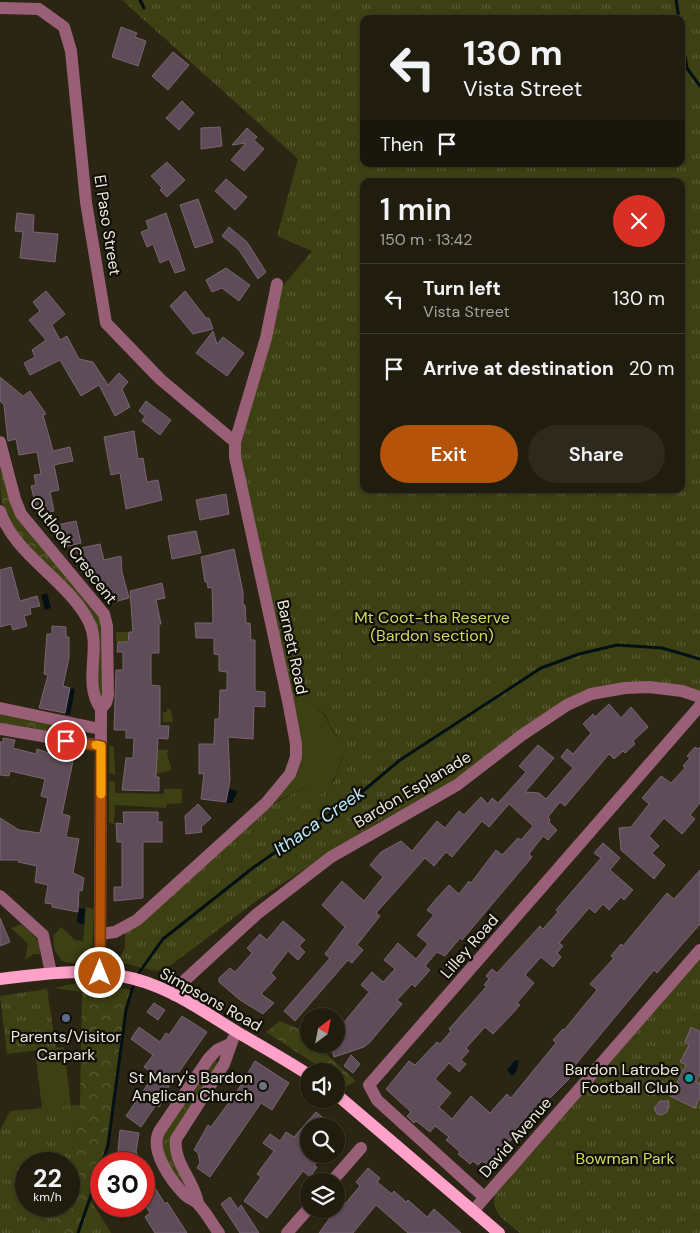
<!DOCTYPE html>
<meta charset="utf-8">
<style>
:root{--surface:#201c0e;--page:#2d291c;--text:#f1f3f6;--muted:#a2a19e;--line:#3d3a2e;--accent:#b45309}
body{margin:0;font-family:"DM Sans",sans-serif;background:var(--page);color:var(--text);height:100vh;display:flex;flex-direction:column;font-size:19px;white-space:nowrap}
*{box-sizing:border-box;margin:0}
p{font-size:16px;color:var(--muted)}
.icon{flex:none;width:28px;height:28px;fill:none;stroke:currentColor;stroke-width:2;stroke-linecap:round;stroke-linejoin:round}
.map{position:relative;flex:1;overflow:hidden}
.sheet{position:absolute;left:360px;top:178px;width:325px;height:315px;display:flex;flex-direction:column;background:var(--surface);border-radius:10px;box-shadow:0 1px 4px #0004,0 0 0 1px var(--line)}
.sheet>*{flex:none}
.banner{position:absolute;left:360px;top:15px;width:325px;height:152px;border-radius:10px;box-shadow:0 1px 4px #0004,0 0 0 1px var(--line);background:#201c0e;color:var(--text);overflow:hidden}
.needle{width:32px;rotate:32deg}
.controls{position:absolute;left:300px;top:1008px;display:grid;gap:10px}
.controls a{display:grid;place-items:center;width:45px;height:45px;border-radius:50%;background:var(--surface);box-shadow:0 1px 4px #0004,0 0 0 1px var(--line);font-size:25px}
.speed{position:absolute;left:15px;top:1152px;display:flex;gap:10px;font-size:25px;font-weight:700;text-align:center}
.speed>*{display:grid;place-content:center;width:65px;height:65px;border-radius:50%;background:var(--surface);box-shadow:0 1px 4px #0004,0 0 0 1px var(--line);line-height:1}
.speed small{font-size:12px;font-weight:400}
.speed .limit{border:8px solid #d22;background:#fff;color:#111}
.pin{position:absolute;display:grid;place-items:center;width:42px;height:42px;color:#fff;margin:-21px;border:2px solid #fff;border-radius:50%;box-shadow:0 1px 5px #0007}
.me{position:absolute;width:55px;margin:-28px;rotate:0deg;stroke-linejoin:round;filter:drop-shadow(0 0 4px #0008)}
.turn{display:flex;align-items:center;gap:18px;height:105px;padding:0 20px;font-size:22px}
.turn .icon{width:65px;height:65px;stroke-width:2.5}
.turn b{display:block;font-size:35px;line-height:42px}
.then{display:flex;align-items:center;height:48px;padding:0 20px;background:#0003;gap:10px;font-size:19px}
.round{display:grid;place-items:center;flex:none;width:52px;height:52px;border-radius:26px;background:var(--page)}
.head{display:flex;align-items:center;justify-content:space-between;height:85px;padding:0 20px}
h1{font-size:30px;font-weight:600;line-height:38px}
.primary-button{display:flex;gap:10px;margin-top:auto;padding:10px 20px}
.primary-button a{flex:1;height:58px;border-radius:30px;background:var(--accent);color:#fff;font-size:20px;font-weight:600;line-height:58px;text-align:center}
.primary-button a+a{background:var(--page);color:var(--text)}
ul{padding:0;list-style:none}
li{display:flex;align-items:center;gap:15px;height:70px;padding:0 20px;border-top:1px solid var(--line)}
li div{flex:1}
li b{display:block;font-size:19px}
li em{font-style:normal}
.map>svg:first-child{display:block}
.grass{fill:#3d4013}
.forest{fill:url(#forest-crowns)}
.park{fill:url(#park-tufts);fill-rule:evenodd}
.water{fill:#031116}
.lines{fill:none;stroke-linecap:round;stroke-linejoin:round}
.stream{stroke:#031116;stroke-width:3}
.building{fill:#5e4c58;stroke:#796572}
.minor{stroke:#985f77;stroke-width:12}
.major{stroke:#ffa1c8;stroke-width:12}
.route-casing{stroke:#753606;stroke-width:12}
.route{stroke:#b45309;stroke-width:9}
.slow{stroke:#f59e0b;stroke-width:9}
.service-dot{fill:#5c6f8a;stroke:#110e07;stroke-width:2}
.culture-dot{fill:#0f9aa8;stroke:#110e07;stroke-width:2}
.worship-dot{fill:#6b7280;stroke:#110e07;stroke-width:2}
.labels{text-anchor:middle;stroke-width:4.5;stroke-linejoin:round;paint-order:stroke}
.street-label{font-size:16px;fill:#ece8dd;stroke:#110e07}
.park-label{font-size:16px;fill:#d1db60;stroke:#110e07}
.poi-label{font-size:16px;fill:#ece8dd;stroke:#110e07;text-anchor:end}
.water-label{font-size:18px;font-style:italic;fill:#b7eafd;stroke:#110e07}
</style>
<div class="map">
<svg width="700" height="1233" viewBox="0 0 700 1233">
<defs>
<pattern id="forest-crowns" width="20" height="18" patternUnits="userSpaceOnUse" patternTransform="scale(1.25)"><rect width="20" height="18" fill="#3d4013"/><path d="M2 6a3 3 0 1 1 6 0M12 15a3 3 0 1 1 6 0" fill="none" stroke="#595c35"/></pattern>
<pattern id="park-tufts" width="24" height="20" patternUnits="userSpaceOnUse" patternTransform="scale(1.25)"><rect width="24" height="20" fill="#3d4013"/><path d="M3 7l-1-3M5 7V3M7 7l1-3M15 17l-1-3M17 17v-4M19 17l1-3" fill="none" stroke="#595c35"/></pattern>
</defs>
<rect width="100%" height="100%" fill="#2b2513"/>
<g class="grass">
<path d="M116,632H129L128,642H116Z"/>
<path d="M315,699L317,709C326,715 326,718 330,727C334,735 344,740 345,750C345,754 342,757 341,760C336,778 329,791 312,800V784L267,806L292,777V702Z"/>
<path d="M167,709H171L173,722H163V712H167Z"/>
<path d="M109,745L114,747L115,775L109,772Z"/>
<path d="M157,749L169,750L167,754L171,767L170,771L156,774Z"/>
<path d="M109,781H115V793L164,794V789H182V803L167,804L166,808L115,805L114,824L109,823Z"/>
<path d="M86,907L94,909L92,957C84,966 74,964 62,961L54,949L53,936L61,927L75,940L83,941Z"/>
<path d="M21,924C31,933 42,940 40,954H34L25,960L28,944L11,928Z"/>
<path d="M81,982L94,983L79,985L74,991L54,988Z"/>
<path d="M64,1047L71,1106L42,1109L35,1050Z"/>
</g>
<g class="forest">
<path d="M0,459L7,485L101,616L105,696L99,700L94,618L86,606C58,576 10,539 1,498C0,486 0,471 0,459Z"/>
<path d="M0,712L69,729V735L0,724Z"/>
<path d="M94,983L132,990L126,1010L108,1145L90,1199L106,1226L104,1233H52L58,1206H69V1167L80,1105L82,992L74,991L79,985Z"/>
<path d="M280,1021L303,1031L309,1037V1044H315L356,1081L347,1086L336,1078V1071H326L266,1032Z"/>
<path d="M216,1058L217,1063L173,1160L192,1197L161,1154V1133Z"/>
</g>
<g class="park">
<path d="M122,0H700V695L591,691L430,795L378,822L343,844L259,899L171,965L157,971L117,962L125,948V932L139,925L267,807L312,784V799L319,796L334,781L345,751L342,742L330,726L326,715L314,706L315,699L292,702L238,446L281,288L312,251L277,236L298,159ZM364,19H681V164H364ZM364,181H681V489H364Z"/>
<path d="M700,955V1233H520C508,1222 489,1213 495,1195Z"/>
<path d="M47,989L56,1048L7,1054L0,996Z"/>
<path d="M80,1105L69,1167V1164H26V1206H58L52,1233H0V1131L10,1111Z"/>
<path d="M90,1199L111,1233H78Z"/>
</g>
<g class="water">
<path d="M47,593L51,608L45,610L41,595Z"/>
<path d="M70,688L75,689L70,715L65,714Z"/>
<path d="M228,789L238,791L232,803H226Z"/>
<path d="M78,908L85,909L84,924L77,923Z"/>
<path d="M515,1060L519,1061L516,1072L512,1076L507,1070Z"/>
</g>
<g class="lines">
<g class="stream">
<path d="M140,0L144,8"/>
<path d="M676,0L679,19"/>
<path d="M681,33L687,68L700,86"/>
<path d="M136,977L163,939L254,867L363,791L400,760L541,668L579,654L617,645L662,648L700,659"/>
<path d="M102,1164L108,1145L126,1010L134,983"/>
<path d="M78,1233L101,1166"/>
</g>
</g>
<g class="building">
<path d="M121,27L137,33L135,37L146,41L138,66L112,57Z"/>
<path d="M173,52L189,65L168,90L152,76Z"/>
<path d="M182,101L194,113L179,130L166,118Z"/>
<path d="M220,127L222,146L201,149V128Z"/>
<path d="M247,128L257,137L254,140L264,149L244,171L231,160L246,143L232,145Z"/>
<path d="M167,162L185,180L167,197L160,190L162,188L151,176Z"/>
<path d="M226,179L247,197L235,210L215,191Z"/>
<path d="M198,199L213,242L195,248L180,205Z"/>
<path d="M17,213L34,215L33,232L58,234L55,262L20,258L23,232L15,231Z"/>
<path d="M166,213L185,270L175,273L169,259L160,263L153,244L147,247L141,232L149,229L146,221Z"/>
<path d="M229,227L247,242L266,272L258,279L239,250L222,236Z"/>
<path d="M226,268L250,285L239,301L222,288L212,292L206,280Z"/>
<path d="M46,291L65,314L52,325L60,340L67,336L79,359L93,362L108,385L119,373L128,382L122,389L130,407L115,416L99,385L81,396L60,360L30,375L24,363L35,357L32,350L46,340L29,320L40,311L33,302Z"/>
<path d="M185,291L206,318H209L213,329L193,334L170,306Z"/>
<path d="M213,331L217,344L223,337L244,353L227,376L196,353Z"/>
<path d="M0,377L23,396L30,391L46,414L43,415L53,451L70,447L73,461L54,465L59,490L50,492L54,511L38,515L31,486L36,485L34,475L41,474L37,452L19,455L16,439L8,441L4,405L0,401Z"/>
<path d="M146,401L171,420L160,435L142,421L145,416L139,411Z"/>
<path d="M134,431L138,459L143,458L147,482L158,480L162,500L126,509L120,473L111,475L104,437Z"/>
<path d="M226,494L229,514L200,520L196,500Z"/>
<path d="M76,521L81,543L65,547L57,525Z"/>
<path d="M196,531L201,553L172,559L168,536Z"/>
<path d="M100,544L104,560L121,556L122,572L129,598L114,602L107,589L99,591L95,578H91L88,563L80,564L76,549Z"/>
<path d="M234,549L243,592V605H245L246,623H250L251,640H255V691L265,692V707L254,706L253,739L228,737L230,780L226,802L201,799L204,773L199,774V744H214L215,719H219L220,690H227V672L219,671V655L214,654V638H196L195,623H213L212,587L208,588L207,582H205L201,557Z"/>
<path d="M11,567L20,601L37,596L40,606L30,608L31,614L24,616L27,626L13,630L11,624L0,627V570Z"/>
<path d="M162,583L165,598L156,600L161,624H159V653H151V685L160,686V726H169L168,739L158,738L156,777H159V791L122,790L126,758H133L134,738H126V730H114L116,670H123V652H117L118,642H128L129,632H133L130,591Z"/>
<path d="M52,626L66,627V637H69V658L63,686L70,688L65,713L39,708L48,675L44,674L47,634H52Z"/>
<path d="M609,704L621,718L631,707L648,727L633,741L635,744L625,753L623,751L614,759L609,754L565,806L560,802L548,817L550,819L549,822L557,830L548,840L543,836L529,854L532,857L462,940L460,938L445,956L437,952L425,966L430,970L415,987L412,984L397,1000L402,1004L370,1042L364,1047L334,1057L330,1044H336V1022L341,1026L369,992L361,985L372,972L383,982L395,969L384,960L398,943L416,959L428,944L417,935L434,915L427,910L437,898L449,885L459,894L469,881L471,883L496,850L502,855L518,838L521,840L533,826L509,804L489,827L482,821L452,857L446,852L434,866L425,858L376,913L380,916L357,945L363,950L352,963L348,960L295,1021L284,1011L330,958L325,954L345,927L322,905L342,881L364,901L383,877L370,865L381,852L401,841L412,851L437,821L445,828L459,811L464,815L481,797L488,804L492,798L498,803L526,772L519,766L538,745L554,758L525,792L539,793L546,799L573,768L561,757L567,749L573,754L591,733L583,724L593,714L595,717Z"/>
<path d="M3,738L15,740L13,748L36,754L37,749L73,761L62,814L70,816L66,837L79,839L73,873L84,878L82,891L79,890L78,912L52,907V904L45,903L48,885L35,882L37,866L18,862L19,860H0V818L19,830L40,833L48,798L41,796L45,779L10,771L9,776L0,775V742H3Z"/>
<path d="M695,747L698,749L700,747V803L690,815L695,819L682,834L664,818L649,836L659,846L652,853L665,865L654,879L621,850L619,828L631,827L649,804L642,798L661,776L671,783L685,768L683,766L690,758L687,756Z"/>
<path d="M198,804L211,818L201,827L202,832L186,834L185,816Z"/>
<path d="M123,812H158V822H162V842H143V898L114,901V887H122V842H117L116,823L124,824Z"/>
<path d="M603,843L620,858L610,870L633,890L624,900L621,897L609,910L603,904L595,913L589,908L559,943L563,946L557,953L561,957L553,967L541,957L525,975L534,983L517,1003L520,1005L511,1015L493,1034L485,1027L466,1048L469,1051L461,1060L466,1064L459,1072L449,1063L435,1079L451,1093L439,1107L452,1119L471,1096L490,1113L507,1094L511,1098L556,1043L553,1040L563,1029L564,1030L597,990L590,984L614,958L611,956L621,944L623,946L667,893L674,899L700,870V924L657,973L654,970L571,1070L569,1079L542,1106L539,1104L530,1113L514,1131L517,1133L502,1151L500,1149L486,1164L482,1161L478,1165L473,1161L470,1164L458,1154L460,1152L446,1140L449,1137L435,1126L430,1132L416,1121L414,1123L407,1116L411,1112L386,1089L409,1061L415,1065L437,1042L440,1044L451,1031L449,1029L487,986L484,985L489,979L486,976L492,969L497,973L540,926L543,929L558,912L556,910L601,858L594,853Z"/>
<path d="M0,918L10,942L0,946Z"/>
<path d="M283,921L305,940L299,946L305,952L298,960L288,951L271,973L276,978L261,994L274,1003L263,1014L240,1000L219,982V978L230,968L235,972L252,953L247,948L260,934L267,940Z"/>
<path d="M154,1003L165,1010L158,1020L147,1012Z"/>
<path d="M182,1016L207,1032L165,1092L167,1094L159,1107L156,1105L141,1127L126,1116L154,1075L144,1067L153,1055L131,1039L139,1027L160,1042L166,1033L169,1035Z"/>
<path d="M691,1027L700,1032V1074L696,1082L700,1084V1097L695,1108L670,1096L686,1065L680,1062L689,1045L685,1042Z"/>
<path d="M351,1055L360,1064L353,1073L344,1066Z"/>
<path d="M255,1061L289,1083L272,1110L261,1103L210,1177L197,1168L200,1163L198,1153L194,1150L208,1125L211,1127L238,1090Z"/>
<path d="M660,1101H669L667,1112L662,1115L657,1114L654,1108Z"/>
<path d="M316,1112L333,1126H309V1154H323L314,1166L317,1167L310,1177L303,1171L267,1218L244,1201L261,1177L257,1174L274,1151L263,1143L270,1134L280,1141L286,1132L294,1137Z"/>
<path d="M120,1130L139,1133L136,1152L143,1164L117,1161Z"/>
<path d="M368,1168L380,1178L377,1182L392,1194L394,1191L406,1202L408,1200L427,1217L434,1209L461,1233H408L376,1205L353,1233H319L335,1211L343,1202L345,1204L360,1186L356,1182Z"/>
<path d="M144,1170L165,1204L167,1202L187,1233H155L145,1217L150,1213L144,1203Z"/>
<path d="M230,1197L238,1209L241,1205L259,1233H240L221,1204Z"/>
</g>
<g class="lines">
<g class="minor">
<path d="M0,8L39,9L64,27L71,51L86,202L106,323L160,379L235,442"/>
<path d="M0,442L15,499L21,514L104,614L107,626L108,695L106,703L101,709"/>
<path d="M0,511C14,555 69,581 89,622C102,648 82,683 101,709L100,973"/>
<path d="M0,708L100,729"/>
<path d="M0,729L101,746"/>
<path d="M0,896L43,935L51,973"/>
<path d="M100,934L115,932L137,920L266,803L290,774L296,757V744L288,701L235,457V442L266,338L277,284"/>
<path d="M174,995L184,981L257,914L331,857L457,785L522,735L567,705L591,694L625,688L649,687L682,691L700,697"/>
<path d="M332,1181L361,1148"/>
<path d="M484,1197L377,1100L369,1085L700,706"/>
<path d="M198,1203C194,1180 173,1163 176,1139L224,1064L233,1039"/>
<path d="M473,1211L700,950"/>
<path d="M219,1233C212,1224 206,1212 198,1204C195,1200 189,1199 185,1195C171,1181 148,1149 160,1130L209,1058L217,1050L230,1044"/>
<path d="M287,1233L309,1208"/>
</g>
<g class="major">
<path d="M0,979C41,974 80,968 121,976C164,983 201,1010 237,1032C261,1046 286,1060 309,1075"/>
<path d="M336,1094L499,1233"/>
</g>
</g>
<g class="lines">
<defs>
<path id="route" d="M66,741L101,746L100,973"/>
</defs>
<use href="#route" class="route-casing"/>
<use href="#route" class="route"/>
<path class="slow" d="M96,745L101,746V794"/>
</g>
<circle class="service-dot" cx="66" cy="1018" r="5"/>
<circle class="culture-dot" cx="689" cy="1078" r="5"/>
<circle class="worship-dot" cx="263" cy="1086" r="5"/>
<g class="labels">
<g class="street-label">
<text transform="translate(108 225) rotate(81)" y="6">El Paso Street</text>
<text transform="translate(74 550) rotate(52)" y="6">Outlook Crescent</text>
<text transform="translate(293 647) rotate(78)" y="6">Barnett Road</text>
<text transform="translate(412 789) rotate(-31)" y="6">Bardon Esplanade</text>
<text transform="translate(469 946) rotate(-49)" y="6">Lilley Road</text>
<text transform="translate(211 999) rotate(29)" y="6">Simpsons Road</text>
<text transform="translate(515 1137) rotate(-49)" y="6">David Avenue</text>
</g>
<g class="park-label">
<text x="432" y="623">Mt Coot-tha Reserve<tspan x="432" dy="18">(Bardon section)</tspan></text>
<text x="625" y="1164">Bowman Park</text>
</g>
<g class="poi-label">
<text x="66" y="1042" text-anchor="middle">Parents/Visitor<tspan x="66" dy="18">Carpark</tspan></text>
<text x="679" y="1075">Bardon Latrobe<tspan x="679" dy="18">Football Club</tspan></text>
<text x="253" y="1083">St Mary's Bardon<tspan x="253" dy="18">Anglican Church</tspan></text>
</g>
<g class="water-label">
<text transform="translate(319 821) rotate(-35)" y="6">Ithaca Creek</text>
</g>
</g>
</svg>
<div class="controls">
<a><svg class="needle" viewBox="-14 -14 28 28"><path d="M0-13l5 13h-10z" fill="#e53935"/><path d="M0 13l5-13h-10z" fill="#a2a19e"/></svg></a>
<a><svg class="icon" aria-label="sound" viewBox="0 0 24 24"><path d="M4 9h4l5-4v14l-5-4H4zM17 9q2 3 0 6"/></svg></a>
<a><svg class="icon" aria-label="search" viewBox="0 0 24 24"><circle cx="10" cy="10" r="6"/><path d="M15 15l6 6"/></svg></a>
<a><svg class="icon" aria-label="layers" viewBox="0 0 24 24"><path d="M12 4l9 5-9 5-9-5zM3 14l9 5 9-5"/></svg></a>
</div>
<div class="speed"><div>22<small>km/h</small></div><div class="limit">30</div></div>
<div class="pin" style="left:66px;top:741px;background:#d93025"><svg class="icon" aria-label="arrive" viewBox="0 0 24 24"><path d="M6 21V4h12l-3 4 3 4H6"/></svg></div>
<svg class="me" style="left:100px;top:973px" viewBox="-20 -20 40 40"><circle r="17" fill="#b45309" stroke="#fff" stroke-width="3"/><path d="M0-11L8 9 0 5-8 9z" fill="#fff"/></svg>
<div class="banner">
<div class="turn"><svg class="icon" aria-label="left" viewBox="0 0 24 24"><path d="M17 20v-9H6M10 6l-5 5 5 5"/></svg><div><b>130 m</b>Vista Street</div></div>
<div class="then">Then<svg class="icon" aria-label="arrive" viewBox="0 0 24 24"><path d="M6 21V4h12l-3 4 3 4H6"/></svg></div>
</div>
<section class="sheet">
<div class="head"><div><h1>1 min</h1><p>150 m · 13:42</p></div><a class="round" style="background:#d93025;color:#fff"><svg class="icon" aria-label="close" viewBox="0 0 24 24"><path d="M6 6l12 12M18 6L6 18"/></svg></a></div>
<ul>
<li><svg class="icon" aria-label="left" viewBox="0 0 24 24"><path d="M17 20v-9H6M10 6l-5 5 5 5"/></svg><div><b>Turn left</b><p>Vista Street</p></div><em>130 m</em></li>
<li><svg class="icon" aria-label="arrive" viewBox="0 0 24 24"><path d="M6 21V4h12l-3 4 3 4H6"/></svg><div><b>Arrive at destination</b></div><em>20 m</em></li>
</ul>
<div class="primary-button"><a>Exit</a><a>Share</a></div>
</section>
</div>
